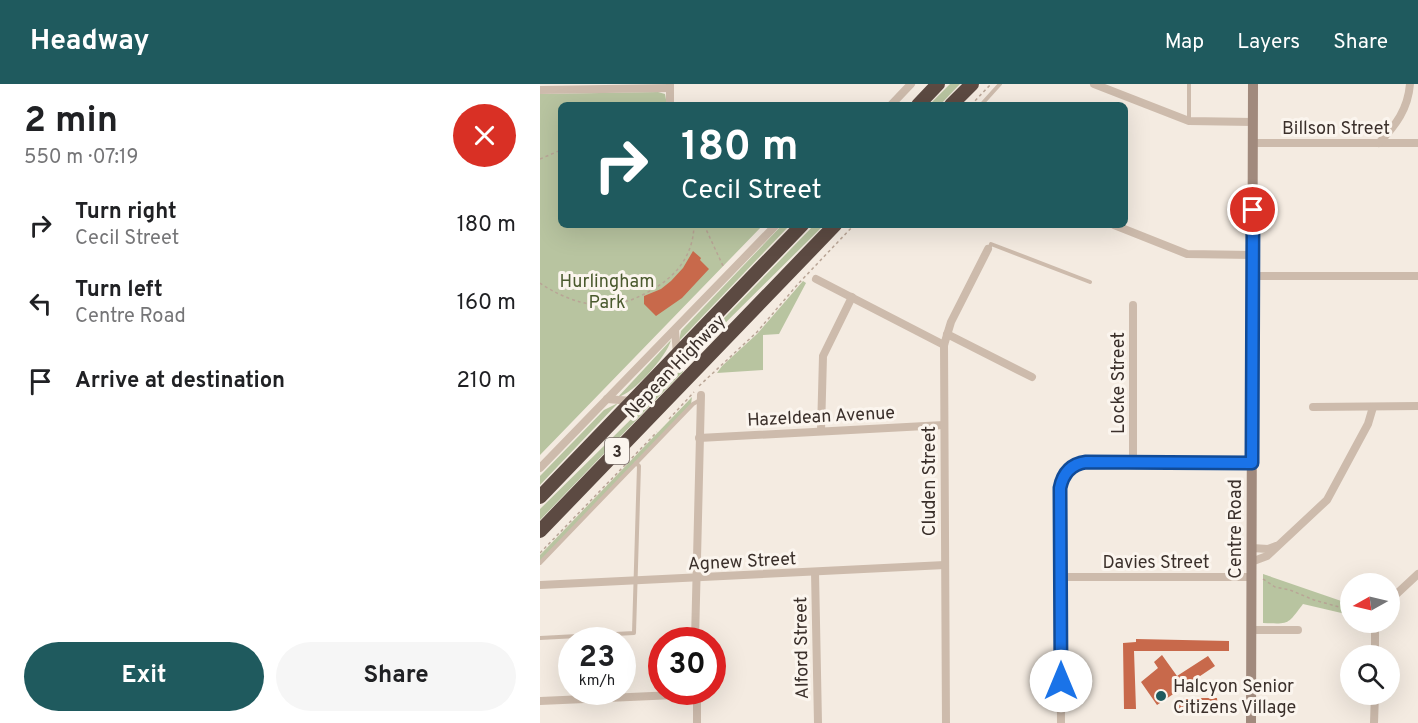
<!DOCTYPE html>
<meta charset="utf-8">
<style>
:root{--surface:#fff;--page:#f6f6f6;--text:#202124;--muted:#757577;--accent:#1f5a5e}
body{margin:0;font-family:Overpass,sans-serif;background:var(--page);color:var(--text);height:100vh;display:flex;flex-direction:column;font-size:22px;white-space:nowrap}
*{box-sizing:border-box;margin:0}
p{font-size:20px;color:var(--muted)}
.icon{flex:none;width:33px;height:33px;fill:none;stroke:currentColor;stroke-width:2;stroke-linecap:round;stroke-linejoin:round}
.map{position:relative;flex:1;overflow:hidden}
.drawer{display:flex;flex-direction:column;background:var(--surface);width:540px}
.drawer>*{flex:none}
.guide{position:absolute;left:18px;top:18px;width:570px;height:126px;border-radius:9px;box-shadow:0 6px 24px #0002;background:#1f5a5e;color:#fff;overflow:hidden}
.needle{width:39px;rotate:262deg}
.buttons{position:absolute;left:800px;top:489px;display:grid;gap:12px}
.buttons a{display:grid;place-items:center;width:60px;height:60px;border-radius:50%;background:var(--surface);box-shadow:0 6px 24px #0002;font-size:30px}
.speed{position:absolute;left:18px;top:543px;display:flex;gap:12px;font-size:30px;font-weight:700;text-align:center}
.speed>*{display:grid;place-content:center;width:78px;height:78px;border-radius:50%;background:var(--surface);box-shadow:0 6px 24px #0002;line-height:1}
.speed small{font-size:15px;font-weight:400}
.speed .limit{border:9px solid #d22;background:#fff;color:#111}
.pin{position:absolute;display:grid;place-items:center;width:51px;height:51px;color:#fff;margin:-26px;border:3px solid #fff;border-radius:50%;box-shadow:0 2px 6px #0007}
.me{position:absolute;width:66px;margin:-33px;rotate:0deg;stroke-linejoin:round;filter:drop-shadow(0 0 4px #0008)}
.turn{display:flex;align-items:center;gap:21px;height:126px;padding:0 24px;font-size:27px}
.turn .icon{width:78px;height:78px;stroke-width:2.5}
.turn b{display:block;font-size:42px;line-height:51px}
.round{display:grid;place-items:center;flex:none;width:63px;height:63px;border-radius:32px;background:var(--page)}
.summary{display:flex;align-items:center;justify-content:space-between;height:102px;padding:0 24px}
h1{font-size:36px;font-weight:700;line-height:45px}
.primary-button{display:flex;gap:12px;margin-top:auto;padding:12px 24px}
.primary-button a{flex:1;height:69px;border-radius:36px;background:var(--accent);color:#fff;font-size:24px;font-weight:700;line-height:69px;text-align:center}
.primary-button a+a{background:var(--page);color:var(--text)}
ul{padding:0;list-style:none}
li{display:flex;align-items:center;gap:18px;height:78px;padding:0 24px}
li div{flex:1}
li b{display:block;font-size:22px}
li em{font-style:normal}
header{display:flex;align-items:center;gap:36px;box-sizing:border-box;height:84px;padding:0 30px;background:var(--accent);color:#fff}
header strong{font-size:28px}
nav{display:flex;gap:33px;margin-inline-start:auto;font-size:21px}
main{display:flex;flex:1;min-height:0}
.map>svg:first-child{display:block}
.green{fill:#b8c4a0}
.building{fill:#c8694b}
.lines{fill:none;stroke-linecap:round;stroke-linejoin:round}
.path{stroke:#b9a596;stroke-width:1.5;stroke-dasharray:3 3;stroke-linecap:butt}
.lane{stroke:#cdbbac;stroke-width:4}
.street{stroke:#cdbbac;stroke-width:8}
.secondary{stroke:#a18a7d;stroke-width:10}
.highway{stroke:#5c4a42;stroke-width:14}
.route-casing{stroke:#114b97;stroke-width:15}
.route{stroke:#1a73e8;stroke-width:10}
.poi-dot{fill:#1f5a5e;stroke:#fbf5ee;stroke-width:2}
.labels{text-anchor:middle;stroke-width:6;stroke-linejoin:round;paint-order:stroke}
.shield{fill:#fbf5ee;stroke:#756b66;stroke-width:1.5}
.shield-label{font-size:16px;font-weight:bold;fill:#3b302b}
.street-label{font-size:18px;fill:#3b302b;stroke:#fbf5ee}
.park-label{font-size:18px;fill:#4a5a2e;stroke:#fbf5ee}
.poi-label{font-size:18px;fill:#3b302b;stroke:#fbf5ee;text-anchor:start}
</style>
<header>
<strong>Headway</strong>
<nav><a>Map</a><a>Layers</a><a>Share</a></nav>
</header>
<main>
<section class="drawer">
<div class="summary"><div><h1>2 min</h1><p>550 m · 07:19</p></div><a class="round" style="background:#d93025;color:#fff"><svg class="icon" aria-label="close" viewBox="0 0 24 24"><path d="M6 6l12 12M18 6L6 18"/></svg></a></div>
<ul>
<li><svg class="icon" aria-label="right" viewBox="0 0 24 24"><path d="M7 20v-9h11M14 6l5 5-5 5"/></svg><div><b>Turn right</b><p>Cecil Street</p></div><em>180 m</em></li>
<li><svg class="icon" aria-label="left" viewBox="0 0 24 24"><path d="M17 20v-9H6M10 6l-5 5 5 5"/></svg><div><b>Turn left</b><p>Centre Road</p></div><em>160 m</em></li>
<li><svg class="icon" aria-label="arrive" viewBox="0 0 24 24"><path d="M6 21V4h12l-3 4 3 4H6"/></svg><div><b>Arrive at destination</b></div><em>210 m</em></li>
</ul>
<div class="primary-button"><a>Exit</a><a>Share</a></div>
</section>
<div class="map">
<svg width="878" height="639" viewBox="0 0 878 639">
<rect width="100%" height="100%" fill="#f4ebe1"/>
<g class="green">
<path d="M410,0H420L400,21H389Z"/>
<path d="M118,8L125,10L127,21H21V141H223L0,371V10Z"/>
<path d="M242,141H250L139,257L141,247Z"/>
<path d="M274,141H284L156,268L154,266L159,260Z"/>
<path d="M263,197L266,199L239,250L223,251V286L177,289L182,282L217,250Z"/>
<path d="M131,256C127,272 93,310 78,313Z"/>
<path d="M143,284V288L129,302L0,436V425Z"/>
<path d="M152,313L151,320L0,480V471Z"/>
<path d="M78,319L0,401V392L64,326Z"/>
<path d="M723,490L810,520V531L763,520C747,541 750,540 723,539Z"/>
</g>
<g class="building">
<path d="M153,167L161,174L160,176L169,185L142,214L116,232L104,220V212L121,205L131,197L143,184Z"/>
<path d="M596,555L689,557V567H594L596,625H584L583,559L596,558Z"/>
<path d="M622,571L637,592L668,572L675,582L617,621L601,598L618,584L614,578Z"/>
<path d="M640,614H677L678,625H639Z"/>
</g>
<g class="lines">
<g class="path">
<path d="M431,21L451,0"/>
<path d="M0,75L21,66"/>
<path d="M164,141L184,184"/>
<path d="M0,199C12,208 40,221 55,220C61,220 86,218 91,216C125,202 153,181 154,141"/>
<path d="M159,302L217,248L258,200L314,141"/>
<path d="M129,335L154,308"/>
<path d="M0,469L117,348"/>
<path d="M723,495L735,503L750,506L774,516L810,526"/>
</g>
<g class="lane">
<path d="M441,21L460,0"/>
<path d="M649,35V0"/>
<path d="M449,165L451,160L550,198"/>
<path d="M0,479L153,320L160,316"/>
<path d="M0,554L94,549L99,382L96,379"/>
</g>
<g class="street">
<path d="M554,0L649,37L713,38"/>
<path d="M130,1V21"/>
<path d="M0,6L130,4"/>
<path d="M351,21L371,0"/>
<path d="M713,59H878"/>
<path d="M839,59C856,41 868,25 870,0"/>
<path d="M574,141L647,170L713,171"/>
<path d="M713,192H878"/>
<path d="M276,195L404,261"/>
<path d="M135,247L137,270"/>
<path d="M407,250L492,293"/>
<path d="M67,315L92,317"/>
<path d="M773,323L878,322"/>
<path d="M281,347L283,272L312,213"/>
<path d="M159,354L404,341"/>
<path d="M593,378V221"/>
<path d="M0,384L236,141"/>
<path d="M712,464L728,465L736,462"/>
<path d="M711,478L727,472L787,416L828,340L833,323"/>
<path d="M275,488L278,639"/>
<path d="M520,493H711"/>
<path d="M0,501L405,481"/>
<path d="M849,517L878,490"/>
<path d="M711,546H758"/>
<path d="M155,556L161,311"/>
<path d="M835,572V538"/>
<path d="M157,608V639"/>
<path d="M0,617L157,610"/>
<path d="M406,639L404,261L411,238L448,165"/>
<path d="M521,639L520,404C523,389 532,380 546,378L712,379"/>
<path d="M834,639L835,610"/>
</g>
<path class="secondary" d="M711,639L713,0"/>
<g class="highway">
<path d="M378,21L398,0"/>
<path d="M411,21L432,0"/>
<path d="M0,413L262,141"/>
<path d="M0,447L295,141"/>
</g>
</g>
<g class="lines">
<defs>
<path id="route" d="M521,597L520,404C523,389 531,380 546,378L712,379L713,126"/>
</defs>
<use href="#route" class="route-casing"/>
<use href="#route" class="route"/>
</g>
<circle class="poi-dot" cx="621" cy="612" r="6"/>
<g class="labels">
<rect class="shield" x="65" y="354" width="24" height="26" rx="4.5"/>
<g class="shield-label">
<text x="77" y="373">3</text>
</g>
<g class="street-label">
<text x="796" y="50">Billson Street</text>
<text transform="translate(135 282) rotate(-46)" y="6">Nepean Highway</text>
<text transform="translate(578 299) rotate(-90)" y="6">Locke Street</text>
<text transform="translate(281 332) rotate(-3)" y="6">Hazeldean Avenue</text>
<text transform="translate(389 397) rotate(-90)" y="6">Cluden Street</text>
<text transform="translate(695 445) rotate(-90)" y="6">Centre Road</text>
<text transform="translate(202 477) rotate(-3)" y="6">Agnew Street</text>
<text x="616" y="484">Davies Street</text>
<text transform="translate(261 564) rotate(-91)" y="6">Alford Street</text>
</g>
<g class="park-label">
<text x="67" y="203">Hurlingham<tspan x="67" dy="21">Park</tspan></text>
</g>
<g class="poi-label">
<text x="633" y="608">Halcyon Senior<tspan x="633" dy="21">Citizens Village</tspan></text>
</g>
</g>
</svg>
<div class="buttons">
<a><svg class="needle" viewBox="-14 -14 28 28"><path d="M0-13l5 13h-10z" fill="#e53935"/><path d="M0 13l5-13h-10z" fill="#757577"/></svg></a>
<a><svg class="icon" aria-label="search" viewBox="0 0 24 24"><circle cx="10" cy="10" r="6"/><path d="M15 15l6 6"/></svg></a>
</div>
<div class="speed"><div>23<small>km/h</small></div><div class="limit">30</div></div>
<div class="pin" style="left:713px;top:126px;background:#d93025"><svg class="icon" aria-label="arrive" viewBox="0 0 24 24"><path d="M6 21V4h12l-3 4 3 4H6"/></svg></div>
<svg class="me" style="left:521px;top:597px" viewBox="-20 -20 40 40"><circle r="19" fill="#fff"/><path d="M0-13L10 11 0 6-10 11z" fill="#1a73e8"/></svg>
<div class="guide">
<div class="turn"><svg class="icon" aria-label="right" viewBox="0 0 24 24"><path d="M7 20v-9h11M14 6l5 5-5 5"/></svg><div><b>180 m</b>Cecil Street</div></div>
</div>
</div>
</main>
